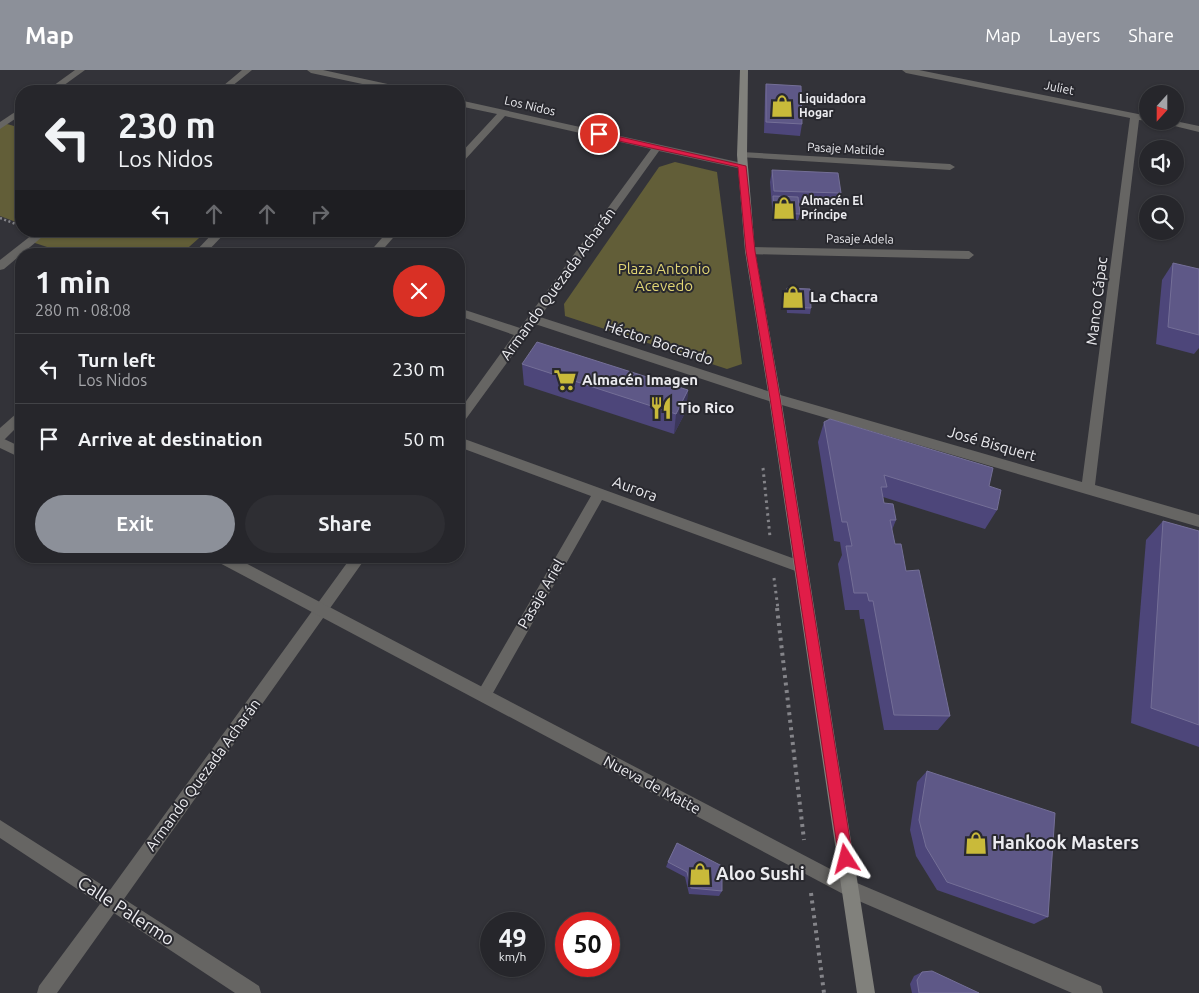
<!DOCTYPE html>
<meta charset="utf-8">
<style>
:root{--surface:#26262b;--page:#2e2e33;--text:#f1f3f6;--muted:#a4a5a9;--line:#424347;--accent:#8c9099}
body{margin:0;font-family:Ubuntu,sans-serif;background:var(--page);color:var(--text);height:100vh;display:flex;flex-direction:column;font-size:19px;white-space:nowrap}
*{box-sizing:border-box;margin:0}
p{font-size:16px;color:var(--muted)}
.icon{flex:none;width:28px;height:28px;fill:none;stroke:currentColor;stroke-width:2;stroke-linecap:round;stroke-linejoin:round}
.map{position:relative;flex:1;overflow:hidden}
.side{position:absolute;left:15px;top:178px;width:450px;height:315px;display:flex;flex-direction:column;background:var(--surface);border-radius:20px;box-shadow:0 1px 4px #0004,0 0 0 1px var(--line)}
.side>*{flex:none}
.banner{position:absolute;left:15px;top:15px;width:450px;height:152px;border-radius:20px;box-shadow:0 1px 4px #0004,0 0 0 1px var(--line);background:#26262b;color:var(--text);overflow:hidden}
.needle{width:32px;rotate:201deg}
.controls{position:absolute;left:1139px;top:15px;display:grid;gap:10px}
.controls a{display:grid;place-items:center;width:45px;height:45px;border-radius:50%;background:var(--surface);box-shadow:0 1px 4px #0004,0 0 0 1px var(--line);font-size:25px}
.speed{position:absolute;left:480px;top:842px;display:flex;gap:10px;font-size:25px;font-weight:700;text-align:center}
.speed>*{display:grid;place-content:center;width:65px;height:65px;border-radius:50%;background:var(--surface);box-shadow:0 1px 4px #0004,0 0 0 1px var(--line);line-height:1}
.speed small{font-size:12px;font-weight:400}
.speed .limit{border:8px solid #d22;background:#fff;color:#111}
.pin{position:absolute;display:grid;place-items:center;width:42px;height:42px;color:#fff;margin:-21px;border:2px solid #fff;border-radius:50%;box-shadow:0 1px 5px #0007}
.me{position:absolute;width:55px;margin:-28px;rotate:351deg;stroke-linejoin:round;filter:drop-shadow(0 0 4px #0008)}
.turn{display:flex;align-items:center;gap:18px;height:105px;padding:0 20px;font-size:22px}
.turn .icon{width:65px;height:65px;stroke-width:2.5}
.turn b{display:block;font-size:35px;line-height:42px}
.lanes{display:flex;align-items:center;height:48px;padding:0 20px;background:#0003;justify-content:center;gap:25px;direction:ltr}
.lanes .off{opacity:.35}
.round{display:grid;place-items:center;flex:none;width:52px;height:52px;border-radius:26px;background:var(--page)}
.headline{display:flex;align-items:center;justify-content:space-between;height:85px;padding:0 20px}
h1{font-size:30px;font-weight:600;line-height:38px}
.cta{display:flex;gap:10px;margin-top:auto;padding:10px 20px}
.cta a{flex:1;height:58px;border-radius:30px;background:var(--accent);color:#fff;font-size:20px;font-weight:600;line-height:58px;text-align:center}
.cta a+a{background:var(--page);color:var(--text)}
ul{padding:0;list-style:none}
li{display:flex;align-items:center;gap:15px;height:70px;padding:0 20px;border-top:1px solid var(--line)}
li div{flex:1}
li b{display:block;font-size:19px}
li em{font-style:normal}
header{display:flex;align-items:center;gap:30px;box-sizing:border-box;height:70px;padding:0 25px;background:var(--accent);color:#fff}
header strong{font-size:24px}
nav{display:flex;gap:28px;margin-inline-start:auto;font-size:18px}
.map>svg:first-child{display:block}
.green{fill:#625e38}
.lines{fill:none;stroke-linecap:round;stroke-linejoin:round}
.path-far2{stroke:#848489;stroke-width:2.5;stroke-dasharray:2 2.5;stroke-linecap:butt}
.path-far1{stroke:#848489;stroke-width:3;stroke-dasharray:2.5 4;stroke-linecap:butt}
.path{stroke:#848489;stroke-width:4;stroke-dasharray:3 4.5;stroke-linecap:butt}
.minor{fill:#666563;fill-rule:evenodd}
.tertiary{fill:#666563;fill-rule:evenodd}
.secondary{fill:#81817c;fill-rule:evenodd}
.wall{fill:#4d467a}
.shaded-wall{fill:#3b375b}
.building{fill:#5e5887;stroke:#746f97}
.route{fill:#e11d48;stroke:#92132f}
.labels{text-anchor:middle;stroke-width:4;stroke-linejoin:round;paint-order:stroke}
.far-street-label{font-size:12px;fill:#ececf0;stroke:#29292f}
.far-poi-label{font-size:12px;font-weight:bold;fill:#ececf0;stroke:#29292f;text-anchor:start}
.park-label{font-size:15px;fill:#e2d674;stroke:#29292f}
.street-label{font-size:15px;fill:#ececf0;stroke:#29292f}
.poi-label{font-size:15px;font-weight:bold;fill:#ececf0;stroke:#29292f;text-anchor:start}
.near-poi-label{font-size:18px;font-weight:bold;fill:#ececf0;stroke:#29292f;text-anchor:start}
.near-street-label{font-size:18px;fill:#ececf0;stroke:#29292f}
</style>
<header>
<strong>Map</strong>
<nav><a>Map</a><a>Layers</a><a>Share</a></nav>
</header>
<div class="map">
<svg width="1199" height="923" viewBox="0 0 1199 923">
<rect width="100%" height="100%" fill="#333339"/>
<g class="green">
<path d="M0,52L21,58V154L0,146Z"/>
<path d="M675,92L717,102L742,294L727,299L565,246L564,234L659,97Z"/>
<path d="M39,161H207L181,184H68L29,171Z"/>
</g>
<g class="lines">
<path class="path-far2" d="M0,148L21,156"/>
<g class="path-far1">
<path d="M763,398L770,467"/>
<path d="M774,508L778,539"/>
</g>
<g class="path">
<path d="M777,538L804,770"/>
<path d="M811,823L824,923"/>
</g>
<g class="minor">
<path d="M75,0H85L56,21H46Z"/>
<path d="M242,0H252L226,21H217Z"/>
<path d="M307,0H323L406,18L411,21H395L311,3Z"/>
<path d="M902,0H919L1148,46V51H1150L1139,50L1095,415L1199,445V457L775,333L535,254L463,353L459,355V341L514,265L459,246V238L520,258L651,79L505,46L462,93L459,94V85L497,44L459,36V30L742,93L747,96L742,99L659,81L540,247L777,324L1082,412L1130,48L906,3Z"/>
<path d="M21,38V45L0,59V52Z"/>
<path d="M1154,51H1175L1199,56V62Z"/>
<path d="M742,82L950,94L955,97L950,100L739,87V83Z"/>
<path d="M37,161H49L4,199L0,200V190Z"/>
<path d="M215,161H227L205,184H193Z"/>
<path d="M388,161H399L379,184H368Z"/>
<path d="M750,177L969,181L974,185L969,189L746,184L745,181L746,178Z"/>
<path d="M21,341V353L5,369L0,371V358L17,343Z"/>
<path d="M459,367L806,493L808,497L806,501L801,503L602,430L489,630L484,632L479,630L476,625L479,620L591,426L459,377Z"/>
<path d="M352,486H367L124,829L259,916L261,923H235L114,843L57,923H37L39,916L100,834L0,768V750L110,820Z"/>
</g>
<g class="tertiary">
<path d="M0,367L21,377V388L0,378Z"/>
<path d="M212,486H232L857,813L1101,916L1103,923H1072L845,825L214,490Z"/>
</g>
<path class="secondary" d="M740,0H748L747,85L755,181L781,328L875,923H857L769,328L745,181L737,85Z"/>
</g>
<g class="wall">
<path d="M766,14L802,54L800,66L764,63L765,25Z"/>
<path d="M772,100L841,123L838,135L799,133L800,144L798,150L773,149L770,112Z"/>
<path d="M1173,193L1199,199V278L1194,284L1156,274L1162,210Z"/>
<path d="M787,218L811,238L810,244L787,243L786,224Z"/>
<path d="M522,294L688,320L686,341L674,364L524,315Z"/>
<path d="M824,352L989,416L997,440L985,459L883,427L884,433L896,450L892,460L895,474L906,501L950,646L938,660H884L864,549H860L859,540H845L838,494L842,485L840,472L834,471L818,372Z"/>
<path d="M1163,451L1199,461V677L1131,653L1146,470Z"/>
<path d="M927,701L1048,847L1034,854L937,820L916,786L910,760L917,712Z"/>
<path d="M677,773L722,821L719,826L689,824L685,807L666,797L668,792Z"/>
<path d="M922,902L979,923H912L910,914L914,906Z"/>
</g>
<path class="shaded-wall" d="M688,320L686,341L674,364L676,344Z"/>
<g class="building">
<path d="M766,14L801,16L802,54L766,52Z"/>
<path d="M772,100L838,103L841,123L774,121Z"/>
<path d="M773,126L798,127L800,144L774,143Z"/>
<path d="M1173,193L1199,199V265L1168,257Z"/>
<path d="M787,218L810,219L811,238L789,237Z"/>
<path d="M537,272L688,320L676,344L522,294Z"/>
<path d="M830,349L993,398L989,416L1001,420L997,440L884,405L887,417H881L884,433L893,434L896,450H890L895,474H901L906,501L919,500L950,646L894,645L873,531H869L867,523H854L846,476H852L847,452H842L824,352Z"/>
<path d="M1163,451L1199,461V655L1151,638Z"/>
<path d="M927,701L1055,743L1048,847L947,812L926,777L919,750Z"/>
<path d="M677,773L722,796V821L691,818L687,802L668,792Z"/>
<path d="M932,901L979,923H919L917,910L922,902Z"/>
</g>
<path class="route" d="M599,62L746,96L755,181L780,328L853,789L851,794L846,796L841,794L839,789L770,328L746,181L738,97L596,66L595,64Z"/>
<defs>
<symbol id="shop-bare" viewBox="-9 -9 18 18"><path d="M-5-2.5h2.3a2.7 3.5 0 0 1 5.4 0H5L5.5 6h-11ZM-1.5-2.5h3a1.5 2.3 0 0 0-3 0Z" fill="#c9ba3a" stroke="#29292f" stroke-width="2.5" paint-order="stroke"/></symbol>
<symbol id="supermarket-bare" viewBox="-9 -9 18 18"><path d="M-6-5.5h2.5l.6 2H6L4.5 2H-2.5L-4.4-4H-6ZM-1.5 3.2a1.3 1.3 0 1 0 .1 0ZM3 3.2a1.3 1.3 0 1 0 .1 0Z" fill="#c9ba3a" stroke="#29292f" stroke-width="2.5" paint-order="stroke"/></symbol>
<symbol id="restaurant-bare" viewBox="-9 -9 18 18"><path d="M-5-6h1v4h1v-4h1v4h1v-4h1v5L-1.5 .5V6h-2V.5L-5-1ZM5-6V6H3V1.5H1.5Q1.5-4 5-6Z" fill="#c9ba3a" stroke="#29292f" stroke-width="2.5" paint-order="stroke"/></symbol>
</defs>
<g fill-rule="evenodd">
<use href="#shop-bare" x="766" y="20" width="32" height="32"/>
<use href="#shop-bare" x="768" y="122" width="32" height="32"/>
<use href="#shop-bare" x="777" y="211" width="32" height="32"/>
<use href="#supermarket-bare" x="549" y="294" width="32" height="32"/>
<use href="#restaurant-bare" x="645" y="322" width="32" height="32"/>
<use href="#shop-bare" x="960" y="757" width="32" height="32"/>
<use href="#shop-bare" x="684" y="788" width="32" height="32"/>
</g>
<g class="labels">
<g class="far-street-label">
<text transform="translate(1059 18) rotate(11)" y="4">Juliet</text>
<text transform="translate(530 36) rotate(13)" y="4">Los Nidos</text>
<text transform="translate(846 79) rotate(3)" y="4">Pasaje Matilde</text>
<text transform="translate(860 169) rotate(1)" y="4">Pasaje Adela</text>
</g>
<g class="far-poi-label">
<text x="799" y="33">Liquidadora<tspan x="799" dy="14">Hogar</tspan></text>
<text x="801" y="135">Almacén El<tspan x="801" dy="14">Príncipe</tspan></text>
</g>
<g class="park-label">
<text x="664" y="204">Plaza Antonio<tspan x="664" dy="17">Acevedo</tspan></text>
</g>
<g class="street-label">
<text transform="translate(558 214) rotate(-54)" y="5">Armando Quezada Acharán</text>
<text transform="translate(1097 231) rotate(-83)" y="5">Manco Cápac</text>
<text transform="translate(659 273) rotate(18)" y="5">Héctor Boccardo</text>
<text transform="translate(992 374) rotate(16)" y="5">José Bisquert</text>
<text transform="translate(635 419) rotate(20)" y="5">Aurora</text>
<text transform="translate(541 524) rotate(-60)" y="5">Pasaje Ariel</text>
<text transform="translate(203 705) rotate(-54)" y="5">Armando Quezada Acharán</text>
<text transform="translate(652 715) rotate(28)" y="5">Nueva de Matte</text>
</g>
<g class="poi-label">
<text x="810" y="232">La Chacra</text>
<text x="582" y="315">Almacén Imagen</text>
<text x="678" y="343">Tio Rico</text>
</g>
<g class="near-poi-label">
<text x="992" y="779">Hankook Masters</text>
<text x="716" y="810">Aloo Sushi</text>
</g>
<g class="near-street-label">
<text transform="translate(126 841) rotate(33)" y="6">Calle Palermo</text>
</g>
</g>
</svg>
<div class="controls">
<a><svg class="needle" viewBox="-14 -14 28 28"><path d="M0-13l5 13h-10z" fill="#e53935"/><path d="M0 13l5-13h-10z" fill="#a4a5a9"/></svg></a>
<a><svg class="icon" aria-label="sound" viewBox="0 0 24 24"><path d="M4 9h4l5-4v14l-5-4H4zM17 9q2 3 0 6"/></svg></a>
<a><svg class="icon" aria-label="search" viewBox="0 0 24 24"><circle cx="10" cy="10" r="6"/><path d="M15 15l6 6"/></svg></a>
</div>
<div class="speed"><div>49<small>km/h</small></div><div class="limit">50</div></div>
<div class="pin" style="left:599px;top:64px;background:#d93025"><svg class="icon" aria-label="arrive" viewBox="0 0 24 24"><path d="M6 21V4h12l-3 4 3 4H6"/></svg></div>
<svg class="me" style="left:846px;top:789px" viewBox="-20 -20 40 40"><path d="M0-17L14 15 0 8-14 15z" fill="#e11d48" stroke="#fff" stroke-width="4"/></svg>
<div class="banner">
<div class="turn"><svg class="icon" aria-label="left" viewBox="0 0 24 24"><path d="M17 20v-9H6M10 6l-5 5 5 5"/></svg><div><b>230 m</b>Los Nidos</div></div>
<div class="lanes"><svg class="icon" aria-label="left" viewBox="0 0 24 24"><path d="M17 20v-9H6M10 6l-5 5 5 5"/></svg><svg class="icon off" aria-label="ahead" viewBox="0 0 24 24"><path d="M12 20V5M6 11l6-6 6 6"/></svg><svg class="icon off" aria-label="ahead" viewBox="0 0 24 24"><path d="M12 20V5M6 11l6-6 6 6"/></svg><svg class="icon off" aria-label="right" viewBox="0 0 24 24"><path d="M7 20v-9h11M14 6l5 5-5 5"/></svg></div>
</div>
<section class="side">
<div class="headline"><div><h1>1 min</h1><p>280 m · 08:08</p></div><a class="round" style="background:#d93025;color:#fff"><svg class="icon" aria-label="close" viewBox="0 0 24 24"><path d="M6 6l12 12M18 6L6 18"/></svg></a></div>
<ul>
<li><svg class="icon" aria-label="left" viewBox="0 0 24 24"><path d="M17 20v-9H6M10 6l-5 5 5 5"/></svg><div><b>Turn left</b><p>Los Nidos</p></div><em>230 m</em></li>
<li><svg class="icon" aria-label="arrive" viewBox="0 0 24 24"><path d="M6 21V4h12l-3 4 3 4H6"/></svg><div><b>Arrive at destination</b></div><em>50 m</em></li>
</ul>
<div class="cta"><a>Exit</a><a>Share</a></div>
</section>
</div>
